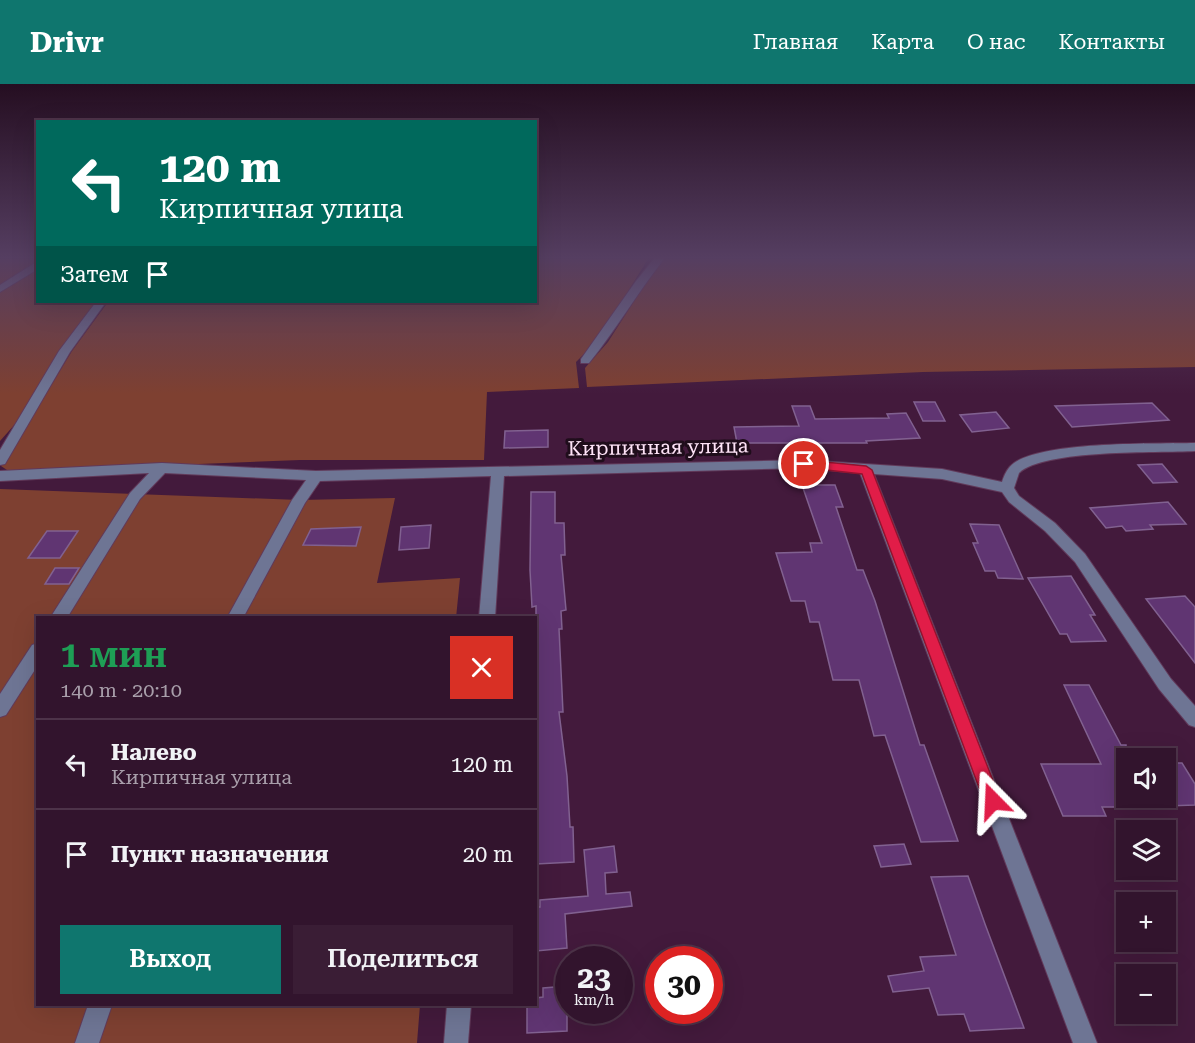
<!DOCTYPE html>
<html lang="ru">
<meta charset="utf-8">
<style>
:root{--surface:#32142d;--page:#3a1d35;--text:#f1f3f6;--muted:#a89eaa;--line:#4d3349;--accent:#0f766e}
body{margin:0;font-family:"Roboto Serif",serif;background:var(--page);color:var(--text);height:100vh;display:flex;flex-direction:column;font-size:22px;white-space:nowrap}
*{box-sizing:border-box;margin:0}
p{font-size:20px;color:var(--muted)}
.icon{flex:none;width:33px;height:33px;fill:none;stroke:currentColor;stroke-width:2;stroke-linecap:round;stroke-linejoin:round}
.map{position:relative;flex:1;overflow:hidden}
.panel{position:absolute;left:36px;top:532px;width:501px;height:390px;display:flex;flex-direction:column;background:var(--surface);border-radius:0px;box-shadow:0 6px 24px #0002,0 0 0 2px var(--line)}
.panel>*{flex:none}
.guide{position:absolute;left:36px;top:36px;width:501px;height:183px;border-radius:0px;box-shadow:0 6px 24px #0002,0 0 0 2px var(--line);background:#00695c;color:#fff;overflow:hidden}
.buttons{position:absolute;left:1116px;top:664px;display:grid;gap:12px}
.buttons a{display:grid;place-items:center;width:60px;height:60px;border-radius:0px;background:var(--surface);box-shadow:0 6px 24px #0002,0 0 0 2px var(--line);font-size:30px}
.speed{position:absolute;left:555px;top:862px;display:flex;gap:12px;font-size:30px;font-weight:700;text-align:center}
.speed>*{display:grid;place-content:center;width:78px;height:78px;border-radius:50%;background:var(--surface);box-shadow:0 6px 24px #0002,0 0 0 2px var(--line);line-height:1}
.speed small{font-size:15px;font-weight:400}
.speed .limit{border:9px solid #d22;background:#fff;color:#111}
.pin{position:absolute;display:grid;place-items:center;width:51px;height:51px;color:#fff;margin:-26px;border:3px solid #fff;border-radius:50%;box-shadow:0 2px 6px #0007}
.me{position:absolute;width:66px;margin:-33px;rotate:339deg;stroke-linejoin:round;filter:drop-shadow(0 0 4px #0008)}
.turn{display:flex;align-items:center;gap:21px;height:126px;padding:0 24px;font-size:27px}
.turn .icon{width:78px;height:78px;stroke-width:2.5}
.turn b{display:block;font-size:42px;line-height:51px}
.then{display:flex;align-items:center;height:57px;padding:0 24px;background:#0003;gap:12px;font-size:22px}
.round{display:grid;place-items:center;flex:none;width:63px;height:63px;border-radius:0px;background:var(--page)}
.head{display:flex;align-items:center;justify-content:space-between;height:102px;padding:0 24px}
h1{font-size:36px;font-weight:600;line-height:45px;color:#1e9e55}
.cta{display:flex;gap:12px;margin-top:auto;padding:12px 24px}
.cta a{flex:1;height:69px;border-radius:0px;background:var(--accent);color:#fff;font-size:24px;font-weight:600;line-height:69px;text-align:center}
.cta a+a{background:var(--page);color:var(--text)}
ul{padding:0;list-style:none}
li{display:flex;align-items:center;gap:18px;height:90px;padding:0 24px;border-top:2px solid var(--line)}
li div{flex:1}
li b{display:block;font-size:22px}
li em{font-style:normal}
header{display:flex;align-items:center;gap:36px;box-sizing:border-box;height:84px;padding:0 30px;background:var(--accent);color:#fff}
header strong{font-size:28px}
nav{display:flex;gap:33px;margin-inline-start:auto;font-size:21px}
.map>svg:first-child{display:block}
.green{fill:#7e4031}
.building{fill:#603572;stroke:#816190;stroke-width:1.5}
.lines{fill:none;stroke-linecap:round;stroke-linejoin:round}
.minor-casing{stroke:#613a5a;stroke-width:2}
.minor{fill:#6e7594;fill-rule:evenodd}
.route{fill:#e11d48;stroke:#92132f;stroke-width:1.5}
.labels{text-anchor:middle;stroke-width:6;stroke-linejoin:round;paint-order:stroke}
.street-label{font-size:20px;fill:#fee3f7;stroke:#1f0d1b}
</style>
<header>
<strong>Drivr</strong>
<nav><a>Главная</a><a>Карта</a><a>О нас</a><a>Контакты</a></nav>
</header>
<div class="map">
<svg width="1195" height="959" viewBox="0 0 1195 959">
<rect width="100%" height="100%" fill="#431a3c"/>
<g class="green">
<path d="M0,175H37L38,218H97L60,266L16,339L0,357Z"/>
<path d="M536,175H648L598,256L576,278L579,304L487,308L484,376H300L47,386H7L1,382L5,367L30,336L72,267L108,218H536Z"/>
<path d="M661,175H1195V283L923,288L587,303L585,284L608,258Z"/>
<path d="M0,405L299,416L395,414L377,499L460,494L456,534H38V921H420L417,959H0Z"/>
</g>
<g class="building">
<path d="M914,318H935L945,337H923Z"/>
<path d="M1152,319L1169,336L1072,343L1055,322Z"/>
<path d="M792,322H810L815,335L889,334L887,330L906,329L920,354L866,357L867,359H737L734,343L799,342Z"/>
<path d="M996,328L1009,344L972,348L960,331Z"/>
<path d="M548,346V363L504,364L505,347Z"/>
<path d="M1162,380L1177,398L1153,399L1138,381Z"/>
<path d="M802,401H835L843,423H836L857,486H863L875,517L920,661H924L958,757L921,758L885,651L874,652L859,596H833L819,538H810L805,517H791L776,469L812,468L810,459H822Z"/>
<path d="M531,408H555V439H564L565,471H561L566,526L561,527L562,545H559L563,628H559L567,692L570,743H573L574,778L536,780V522L532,523L530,486Z"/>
<path d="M1168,418L1186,440L1150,441L1153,445L1126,447L1122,442L1106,444L1090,424Z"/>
<path d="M970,440L999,441L1023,495L998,494L995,487H985L973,459H978Z"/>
<path d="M431,441L429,464L399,466L401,443Z"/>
<path d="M361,443L356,462L303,461L311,445Z"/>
<path d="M47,447H78L60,474H28Z"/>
<path d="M55,484H79L69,500H45Z"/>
<path d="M1071,492L1095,531H1090L1106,557L1071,558L1067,550H1060L1028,494Z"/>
<path d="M1185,512L1195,523V579L1146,515Z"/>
<path d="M1064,601H1089L1121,661H1126V723H1102L1106,732H1063L1041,680H1101Z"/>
<path d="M1166,679H1182L1195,700V721L1166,722Z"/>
<path d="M904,760L911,780L881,783L874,762Z"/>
<path d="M614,762L617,788L605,789L606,810L630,808L632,822L565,830L567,864L536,867V823H540V816L588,812L584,766Z"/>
<path d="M968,792L985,840L1024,944L970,947L964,930L938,931L929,904L893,908L888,892L924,887L920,873L956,871L931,793Z"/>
<path d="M567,902V947L527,949V921H536V914L543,913V904Z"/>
</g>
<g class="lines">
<defs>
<g id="minor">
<path d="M654,175H664C637,209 616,246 589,279H581V275L636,197Z"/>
<path d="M38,177V185L0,208V201Z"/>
<path d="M96,218H106L70,268L5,380L0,381V366L59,267Z"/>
<path d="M1195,359V367C1158,369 1044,365 1019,389L1014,404L1019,412L1055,439L1085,470L1171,595L1195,622V643L1189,641L1159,605L1075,478L1045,447L1009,418L1002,408L942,395L874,390L1097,959H1073L860,389L803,384L504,392L495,534H479L491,392L320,397L305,419L243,534H227L292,416L306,396L165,389L140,415L67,534H50L130,409L149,389L0,397V387L162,379L316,387L803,376L942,385L1002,398C1004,391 1008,383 1014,379C1046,357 1154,360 1195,359Z"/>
<path d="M38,559V581L6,631L0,633V610L32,561Z"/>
<path d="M88,921H112L99,959H75Z"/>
<path d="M447,921H471L468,959H444Z"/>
</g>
</defs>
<use href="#minor" class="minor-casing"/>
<use href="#minor" class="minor"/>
</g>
<linearGradient id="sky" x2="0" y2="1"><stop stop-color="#250e21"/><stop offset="0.56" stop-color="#553e61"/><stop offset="1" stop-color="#553e61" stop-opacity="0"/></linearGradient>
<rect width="1195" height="310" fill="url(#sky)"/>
<path class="route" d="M804,376L866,382L872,386L1001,717L999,723L993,725L986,723L984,717L862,390L799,383V377Z"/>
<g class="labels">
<g class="street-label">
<text transform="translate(658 363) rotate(-1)" y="7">Кирпичная улица</text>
</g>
</g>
</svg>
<div class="buttons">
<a><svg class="icon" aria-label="sound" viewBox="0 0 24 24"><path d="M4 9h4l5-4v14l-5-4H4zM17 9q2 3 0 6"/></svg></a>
<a><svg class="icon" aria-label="layers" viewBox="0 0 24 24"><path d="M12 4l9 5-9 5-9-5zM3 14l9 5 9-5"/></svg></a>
<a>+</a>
<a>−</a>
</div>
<div class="speed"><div>23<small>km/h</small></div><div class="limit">30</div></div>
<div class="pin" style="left:804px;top:380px;background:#d93025"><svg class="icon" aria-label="arrive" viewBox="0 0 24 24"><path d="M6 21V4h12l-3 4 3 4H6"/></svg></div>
<svg class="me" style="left:993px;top:717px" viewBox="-20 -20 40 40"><path d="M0-17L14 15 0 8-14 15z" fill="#e11d48" stroke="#fff" stroke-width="4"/></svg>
<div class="guide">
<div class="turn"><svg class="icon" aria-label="left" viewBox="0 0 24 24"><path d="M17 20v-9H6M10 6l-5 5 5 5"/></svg><div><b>120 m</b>Кирпичная улица</div></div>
<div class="then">Затем<svg class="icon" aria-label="arrive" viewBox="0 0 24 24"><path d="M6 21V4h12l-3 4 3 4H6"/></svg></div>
</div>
<section class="panel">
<div class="head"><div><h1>1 мин</h1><p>140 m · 20:10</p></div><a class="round" style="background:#d93025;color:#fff"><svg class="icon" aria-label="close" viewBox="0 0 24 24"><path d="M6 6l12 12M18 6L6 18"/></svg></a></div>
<ul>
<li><svg class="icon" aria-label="left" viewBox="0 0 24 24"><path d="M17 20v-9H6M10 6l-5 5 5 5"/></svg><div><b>Налево</b><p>Кирпичная улица</p></div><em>120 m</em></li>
<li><svg class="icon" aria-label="arrive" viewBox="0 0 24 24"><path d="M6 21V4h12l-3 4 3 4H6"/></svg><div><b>Пункт назначения</b></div><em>20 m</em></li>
</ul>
<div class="cta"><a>Выход</a><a>Поделиться</a></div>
</section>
</div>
